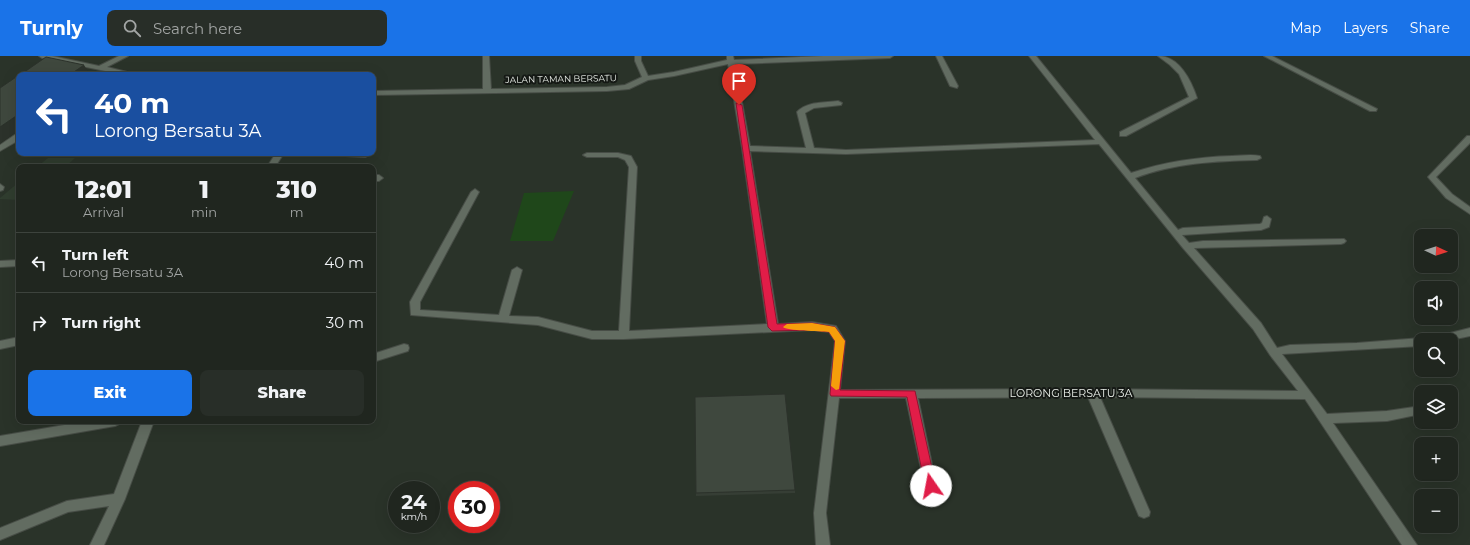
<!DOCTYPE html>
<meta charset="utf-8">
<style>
:root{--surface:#20261f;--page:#282e28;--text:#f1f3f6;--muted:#a2a5a4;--line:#3d433d;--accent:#1a73e8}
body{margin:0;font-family:Montserrat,sans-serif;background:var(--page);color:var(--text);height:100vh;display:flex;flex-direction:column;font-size:15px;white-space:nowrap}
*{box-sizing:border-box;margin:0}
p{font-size:13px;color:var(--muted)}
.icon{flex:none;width:22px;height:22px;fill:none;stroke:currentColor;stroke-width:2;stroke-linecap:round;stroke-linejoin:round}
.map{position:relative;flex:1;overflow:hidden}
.details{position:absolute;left:16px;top:108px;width:360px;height:260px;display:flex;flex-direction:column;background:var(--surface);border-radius:8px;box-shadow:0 4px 16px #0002,0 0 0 1px var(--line)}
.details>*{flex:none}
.hud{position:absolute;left:16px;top:16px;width:360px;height:84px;border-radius:8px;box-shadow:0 4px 16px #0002,0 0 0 1px var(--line);background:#1a4fa0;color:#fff;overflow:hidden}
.needle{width:26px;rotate:93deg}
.tools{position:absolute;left:1414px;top:173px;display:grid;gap:8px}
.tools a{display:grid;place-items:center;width:44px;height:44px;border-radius:8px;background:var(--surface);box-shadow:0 4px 16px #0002,0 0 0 1px var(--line);font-size:20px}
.speed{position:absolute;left:388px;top:425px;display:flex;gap:8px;font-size:20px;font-weight:700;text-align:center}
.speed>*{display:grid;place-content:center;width:52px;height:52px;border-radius:50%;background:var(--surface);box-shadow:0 4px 16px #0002,0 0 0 1px var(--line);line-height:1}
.speed small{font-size:10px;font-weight:400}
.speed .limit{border:6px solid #d22;background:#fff;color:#111}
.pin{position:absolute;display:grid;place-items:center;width:34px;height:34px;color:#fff;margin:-41px -17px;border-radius:50% 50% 50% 0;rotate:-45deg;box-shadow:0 0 4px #0007}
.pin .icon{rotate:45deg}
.me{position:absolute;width:44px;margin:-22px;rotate:348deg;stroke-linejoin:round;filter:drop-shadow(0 0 3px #0008)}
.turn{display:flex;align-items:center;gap:14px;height:84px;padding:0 12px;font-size:18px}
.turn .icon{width:52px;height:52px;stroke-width:2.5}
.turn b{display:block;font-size:28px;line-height:34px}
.eta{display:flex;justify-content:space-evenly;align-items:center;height:68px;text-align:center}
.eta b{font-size:24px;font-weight:800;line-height:28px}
.action{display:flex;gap:8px;margin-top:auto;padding:8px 12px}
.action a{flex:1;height:46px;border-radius:8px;background:var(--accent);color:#fff;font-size:16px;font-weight:800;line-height:46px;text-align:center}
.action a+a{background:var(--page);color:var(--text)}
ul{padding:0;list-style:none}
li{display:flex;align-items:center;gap:12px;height:60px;padding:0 12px;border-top:1px solid var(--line)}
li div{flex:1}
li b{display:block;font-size:15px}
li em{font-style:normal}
header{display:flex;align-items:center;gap:24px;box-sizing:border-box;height:56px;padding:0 20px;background:var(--accent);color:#fff}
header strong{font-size:19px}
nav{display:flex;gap:22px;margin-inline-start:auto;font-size:14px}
.search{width:280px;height:36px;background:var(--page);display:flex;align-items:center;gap:10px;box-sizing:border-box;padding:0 14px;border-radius:8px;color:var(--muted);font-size:15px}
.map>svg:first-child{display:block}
.built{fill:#303d2f}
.green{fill:#1f471a}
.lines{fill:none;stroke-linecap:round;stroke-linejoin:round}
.minor-casing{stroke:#474d46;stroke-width:2}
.minor{fill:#626c61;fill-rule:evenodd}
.wall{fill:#363e35}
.shaded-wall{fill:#2c322b}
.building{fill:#3f483e;stroke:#2c322b}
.route{fill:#e11d48;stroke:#92132f}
.slow{fill:#f59e0b}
.labels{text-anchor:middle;stroke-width:4;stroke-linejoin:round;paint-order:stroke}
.far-street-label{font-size:9px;fill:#eaefe9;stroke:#151915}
.street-label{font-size:11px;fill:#eaefe9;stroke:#151915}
</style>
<header>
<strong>Turnly</strong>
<div class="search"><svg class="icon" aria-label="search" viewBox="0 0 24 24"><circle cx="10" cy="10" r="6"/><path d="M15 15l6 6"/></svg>Search here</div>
<nav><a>Map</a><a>Layers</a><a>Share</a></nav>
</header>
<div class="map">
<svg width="1470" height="489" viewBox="0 0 1470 489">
<rect width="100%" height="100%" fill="#2a3329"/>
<g class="built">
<path d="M48,102H75L65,111H37Z"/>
<path d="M19,126V144L0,143V142Z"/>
</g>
<path class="green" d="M574,135L553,185H510L524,137Z"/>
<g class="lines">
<defs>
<g id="minor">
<path d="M39,0H52L99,10L119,0H128L107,11L139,19H125L42,2Z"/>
<path d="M483,0H489L491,33L607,31L625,29L642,21L635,5V0H641V5L648,20L674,16L727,4V0H733L734,4L823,0H893L890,2L735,8L750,90L806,92L797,56C807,45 825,47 838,45L842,47L841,49L814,52L805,57L814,92L846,94L1095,84L1029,0H1036L1131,117C1164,106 1197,101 1232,100C1241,100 1251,98 1260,100L1261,102L1257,104C1215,105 1174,107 1135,122L1178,174L1183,172L1260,168L1262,167L1264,161L1267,160L1271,163L1269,171L1261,174L1182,179L1189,187L1203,185L1344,183L1346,185L1344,187L1341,188L1194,192L1261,267L1277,292L1290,289L1357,287L1421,282L1425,283L1421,284V290L1282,298L1327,358L1387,355L1421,350V358L1387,365L1333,367L1417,489H1402L1305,343L1100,341L1150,456L1149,460L1144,462L1139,460L1088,341L918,342L940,446L938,450L934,451L930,450L928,446L906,342H839L826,457L830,489H816L814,457L835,285L829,276L812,274L624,283H592L538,269L411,259L410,246L471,136L475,133L479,136L420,246V254L499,259L512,214L517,211L522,214L509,260L538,261L592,275H619L629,111L625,104L618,101H587L583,99L587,97H618L631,100L637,111L629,275L767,268L742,92L728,8L674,20L648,24L629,33L607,35L373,39V35L483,33ZM1099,88L1183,192L1253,273L1270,299L1298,335L1092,333L840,334L845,285L836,270L812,266L778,268L750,95L846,98Z"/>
<path d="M936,0H942L958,30L957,32L950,30Z"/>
<path d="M1158,0C1179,0 1191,24 1197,42L1126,80H1120V76L1189,41L1179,18L1170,9Z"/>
<path d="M1264,0H1272L1377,53L1376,55H1370Z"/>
<path d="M16,78H19V84L0,95V89Z"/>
<path d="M1467,80H1470V87L1436,121L1452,138L1470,151V158L1446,142L1428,121Z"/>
<path d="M276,97H284L275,111H267Z"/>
<path d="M321,97H367L369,99L365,101L325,99Z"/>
<path d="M373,119H379L383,122L379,125H373Z"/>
<path d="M0,128L4,131L3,134L0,135Z"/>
<path d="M19,204V210L0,211V205Z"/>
<path d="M1470,272V280L1451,284H1433L1434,281Z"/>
<path d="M19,281V289L0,293V285Z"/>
<path d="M404,288L408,289L409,292L408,295L373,306V298Z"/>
<path d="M88,365H121L119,368L115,370L0,390V380Z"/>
<path d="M142,365H154L125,443L104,489H90L109,450L68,456L0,484V472L67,445L114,438Z"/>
</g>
</defs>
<use href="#minor" class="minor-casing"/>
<use href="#minor" class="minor"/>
</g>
<path class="wall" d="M795,434V437L696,440V437Z"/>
<g class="shaded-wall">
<path d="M84,9L90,19H72L71,18Z"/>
<path d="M19,58V74L0,88V71Z"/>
</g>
<g class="building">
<path d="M46,1L84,9L71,18L73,19H20Z"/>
<path d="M19,19V58L0,71V32Z"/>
<path d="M785,338L795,434L696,437L695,341Z"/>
</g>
<path class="route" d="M736,47L742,49L777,268L812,267L835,271L845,285L840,334L915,335L936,430L935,434L931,435L927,434L925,430L907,341L831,340L830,338L835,285L829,276L812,274L772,275L768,271Z"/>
<path class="slow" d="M812,267L835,271L845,285L839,333L836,334L831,330L835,285L829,276C820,275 786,275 783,271L787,268Z"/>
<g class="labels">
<g class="far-street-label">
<text transform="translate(561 23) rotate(-1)" y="3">JALAN TAMAN BERSATU</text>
</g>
<g class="street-label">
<text x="1071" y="341">LORONG BERSATU 3A</text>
</g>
</g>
</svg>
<div class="tools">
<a><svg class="needle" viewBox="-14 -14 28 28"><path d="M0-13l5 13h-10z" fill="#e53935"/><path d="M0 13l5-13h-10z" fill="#a2a5a4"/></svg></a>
<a><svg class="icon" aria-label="sound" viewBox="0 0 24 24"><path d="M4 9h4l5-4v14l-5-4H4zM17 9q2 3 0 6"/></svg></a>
<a><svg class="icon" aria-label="search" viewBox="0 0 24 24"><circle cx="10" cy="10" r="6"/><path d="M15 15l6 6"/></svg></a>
<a><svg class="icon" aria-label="layers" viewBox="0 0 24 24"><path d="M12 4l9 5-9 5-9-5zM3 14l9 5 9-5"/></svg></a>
<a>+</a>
<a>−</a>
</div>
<div class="speed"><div>24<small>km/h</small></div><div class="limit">30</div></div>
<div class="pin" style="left:739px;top:49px;background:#d93025"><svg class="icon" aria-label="arrive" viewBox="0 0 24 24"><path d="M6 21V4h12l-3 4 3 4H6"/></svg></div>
<svg class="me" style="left:931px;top:430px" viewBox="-20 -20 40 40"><circle r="19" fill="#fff"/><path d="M0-13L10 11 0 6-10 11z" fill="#e11d48"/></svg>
<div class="hud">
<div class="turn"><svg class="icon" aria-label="left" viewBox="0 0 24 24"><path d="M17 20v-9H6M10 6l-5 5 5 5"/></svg><div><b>40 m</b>Lorong Bersatu 3A</div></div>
</div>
<section class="details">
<div class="eta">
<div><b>12:01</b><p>Arrival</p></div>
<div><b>1</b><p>min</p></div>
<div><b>310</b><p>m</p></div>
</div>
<ul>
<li><svg class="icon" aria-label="left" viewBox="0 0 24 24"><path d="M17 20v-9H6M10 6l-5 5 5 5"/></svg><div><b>Turn left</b><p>Lorong Bersatu 3A</p></div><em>40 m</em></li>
<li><svg class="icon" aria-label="right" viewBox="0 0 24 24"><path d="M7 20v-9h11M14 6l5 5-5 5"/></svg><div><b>Turn right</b></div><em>30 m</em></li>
</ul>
<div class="action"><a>Exit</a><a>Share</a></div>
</section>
</div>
